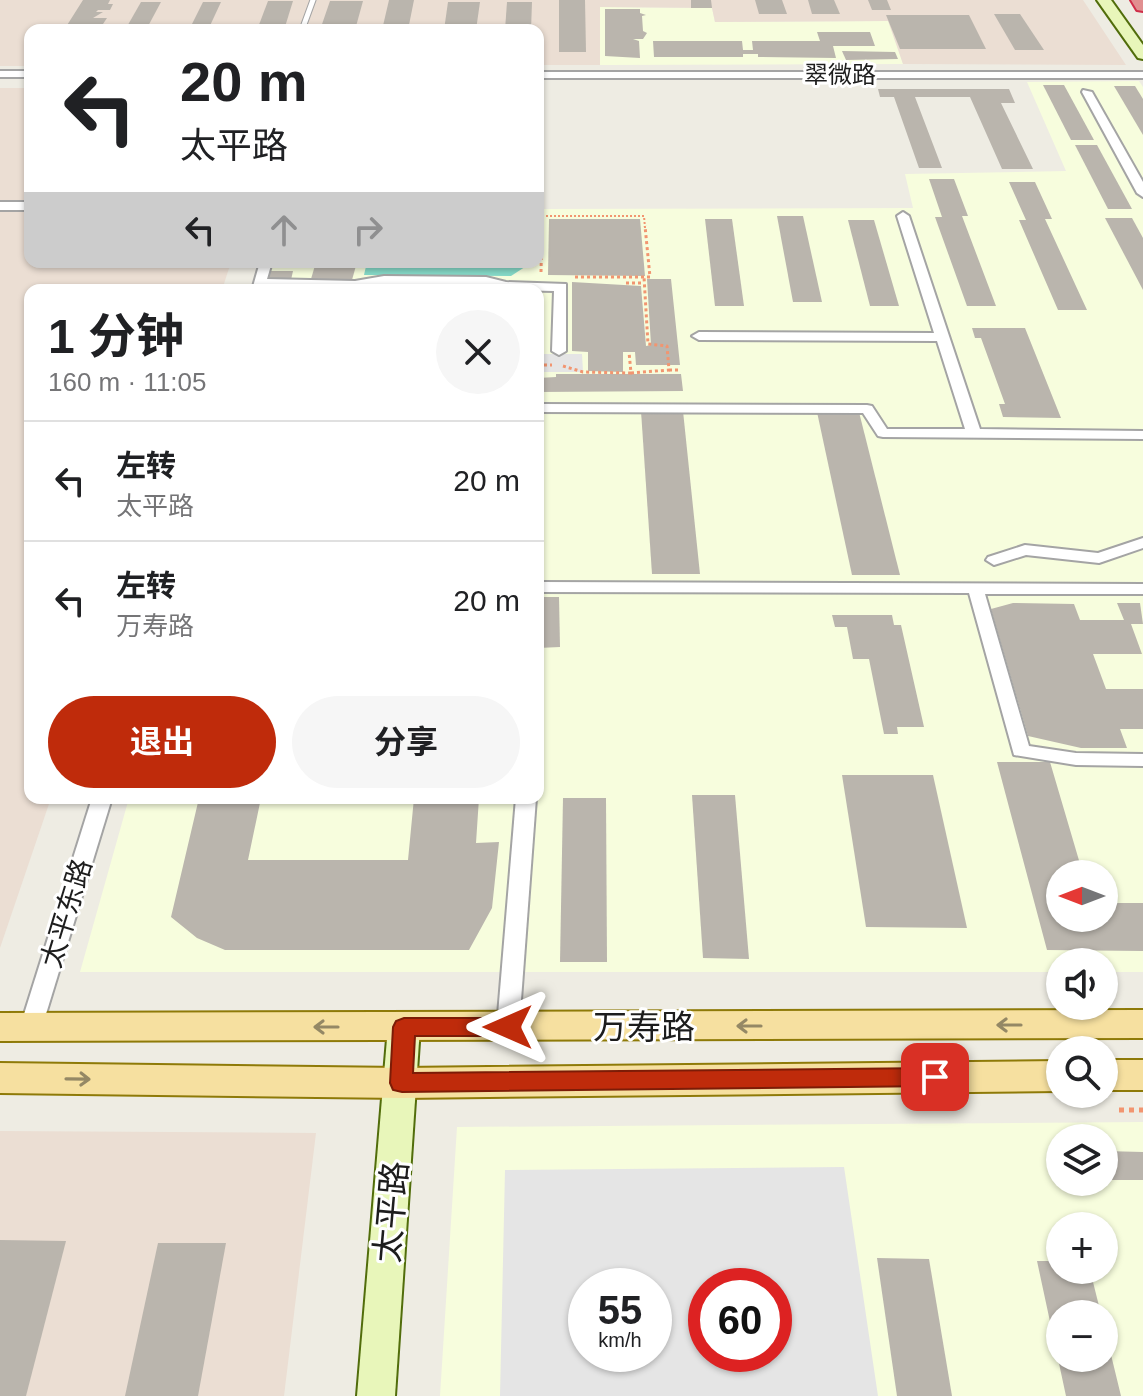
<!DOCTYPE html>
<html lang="zh">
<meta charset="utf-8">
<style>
:root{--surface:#fff;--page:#f6f6f6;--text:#202124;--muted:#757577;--line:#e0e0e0;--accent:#bf2b0b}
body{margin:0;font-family:Arial,"Noto Sans SC",sans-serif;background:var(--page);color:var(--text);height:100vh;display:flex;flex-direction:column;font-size:30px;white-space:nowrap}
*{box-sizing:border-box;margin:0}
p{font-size:26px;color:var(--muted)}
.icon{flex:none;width:44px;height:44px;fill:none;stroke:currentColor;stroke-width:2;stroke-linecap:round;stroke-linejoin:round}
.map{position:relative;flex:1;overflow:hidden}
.side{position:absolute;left:24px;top:284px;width:520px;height:520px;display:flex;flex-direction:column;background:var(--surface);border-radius:16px;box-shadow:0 2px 6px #0004}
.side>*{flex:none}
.banner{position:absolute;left:24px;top:24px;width:520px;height:244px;border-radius:16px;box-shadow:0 2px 6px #0004;background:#fff;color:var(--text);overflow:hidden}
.needle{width:52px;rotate:270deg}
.fabs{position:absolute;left:1046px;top:860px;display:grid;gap:16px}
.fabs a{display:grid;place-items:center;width:72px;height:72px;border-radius:50%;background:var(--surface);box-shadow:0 2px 6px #0004;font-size:40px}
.speed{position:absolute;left:568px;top:1268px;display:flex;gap:16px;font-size:40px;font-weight:700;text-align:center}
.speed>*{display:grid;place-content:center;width:104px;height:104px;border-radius:50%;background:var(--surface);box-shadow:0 2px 6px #0004;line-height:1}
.speed small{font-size:20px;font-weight:400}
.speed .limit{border:12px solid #d22;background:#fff;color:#111}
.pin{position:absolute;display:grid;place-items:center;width:68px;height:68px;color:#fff;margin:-34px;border-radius:16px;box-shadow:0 4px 12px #0006}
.me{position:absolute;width:88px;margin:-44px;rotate:270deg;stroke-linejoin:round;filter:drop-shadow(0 0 6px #0008)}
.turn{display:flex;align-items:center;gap:28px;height:168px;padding:0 24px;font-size:36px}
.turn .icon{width:104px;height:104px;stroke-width:2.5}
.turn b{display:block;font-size:56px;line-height:68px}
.lanes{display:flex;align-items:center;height:76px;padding:0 24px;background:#0003;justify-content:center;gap:40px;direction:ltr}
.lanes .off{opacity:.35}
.round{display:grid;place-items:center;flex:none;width:84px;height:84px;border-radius:42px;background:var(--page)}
.headline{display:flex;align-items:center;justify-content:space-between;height:136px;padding:0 24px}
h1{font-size:48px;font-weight:700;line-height:60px}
.cta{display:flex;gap:16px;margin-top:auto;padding:16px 24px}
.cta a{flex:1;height:92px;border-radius:48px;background:var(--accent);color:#fff;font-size:32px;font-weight:700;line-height:92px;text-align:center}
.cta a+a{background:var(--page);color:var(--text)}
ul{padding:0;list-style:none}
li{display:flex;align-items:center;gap:24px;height:120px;padding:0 24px;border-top:2px solid var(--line)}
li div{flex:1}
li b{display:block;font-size:30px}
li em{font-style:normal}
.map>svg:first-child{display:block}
.education{fill:#f7fddd;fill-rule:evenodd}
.military{fill:#ebded3}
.pitch{fill:#85d9c7}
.parking{fill:#e5e5e5;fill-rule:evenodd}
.building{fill:#bab5ad}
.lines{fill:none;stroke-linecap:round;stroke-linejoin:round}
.lane-casing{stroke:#a4a4a4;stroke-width:7}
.street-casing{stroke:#a4a4a4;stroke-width:4}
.secondary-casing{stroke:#516d0b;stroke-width:4}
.primary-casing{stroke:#8e7a08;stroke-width:4}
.highway-casing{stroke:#cf2d48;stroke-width:4}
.path-far2{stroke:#f29570;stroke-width:2;stroke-dasharray:2 2;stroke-linecap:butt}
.path-far1{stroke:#f29570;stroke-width:3;stroke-dasharray:3 3;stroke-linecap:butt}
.path{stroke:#f29570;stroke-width:5;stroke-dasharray:5 5;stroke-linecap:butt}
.lane{stroke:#fff;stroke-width:5}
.street{fill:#fff;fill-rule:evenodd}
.secondary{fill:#e8f6ba;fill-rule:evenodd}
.primary{fill:#f6e0a0;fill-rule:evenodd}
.highway{fill:#e18f90;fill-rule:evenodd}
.oneway{stroke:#948865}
.route{fill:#bf2b0b;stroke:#7c1c07;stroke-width:2}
.labels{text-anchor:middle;stroke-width:6;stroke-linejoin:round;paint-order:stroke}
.far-street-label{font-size:24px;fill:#1d1d1d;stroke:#fff}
.street-label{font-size:28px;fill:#1d1d1d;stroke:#fff}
.near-street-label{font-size:34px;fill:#1d1d1d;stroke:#fff}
</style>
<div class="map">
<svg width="1143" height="1396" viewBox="0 0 1143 1396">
<rect width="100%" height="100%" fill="#eeece3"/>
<g class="education">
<path d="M600,7L712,8L715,22L889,21L903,64L600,65Z"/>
<path d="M1139,81L1143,87V972H1104V962H1060V972H80L129,798H538V290H315L265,285L271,262H538V209L913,208L905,174L1066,171L1027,82ZM1060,874H1104V918H1060Z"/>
<path d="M1143,1122V1396H440L457,1127ZM1060,1138H1104V1182H1060ZM1060,1226H1104V1270H1060ZM586,1286H654V1354H586ZM706,1286H774V1354H706ZM1060,1314H1104V1358H1060Z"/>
</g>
<g class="military">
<path d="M0,0H1083L1126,65L903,64L888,21L715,22L712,8L600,7V65H538V30H30V66H0Z"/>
<path d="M0,88H30V262H231L222,290H30V798H51L0,948Z"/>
<path d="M0,1131L316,1133L284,1396H0Z"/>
</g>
<path class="pitch" d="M367,262H531V263L511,276L364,275Z"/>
<g class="parking">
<path d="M538,354H582L583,372H538Z"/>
<path d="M844,1167L878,1396H500L505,1170ZM586,1286H654V1354H586ZM706,1286H774V1354H706Z"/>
</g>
<g class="building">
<path d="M83,0H110L108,4H113L110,10H98L96,12H103L93,18H107L103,24H90L88,27H95L93,30H64Z"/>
<path d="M389,0H414L408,30H382Z"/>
<path d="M559,0H585L586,52H559Z"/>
<path d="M691,0H711L712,8H691Z"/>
<path d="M755,0H782L787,14H759Z"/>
<path d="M808,0H834L840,14H812Z"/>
<path d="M868,0H887L891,10H872Z"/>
<path d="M268,1H293L284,30H257Z"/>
<path d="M330,1H363L355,30H320Z"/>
<path d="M141,2H161L146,30H125Z"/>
<path d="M203,2H221L208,30H189Z"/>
<path d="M448,2H480L476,30H444Z"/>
<path d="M507,2H532L531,30H505Z"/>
<path d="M605,9H640V13L646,15L642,16L643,31L647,33L643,39H633L639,41L640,58L605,56Z"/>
<path d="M994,14H1020L1044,50H1015Z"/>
<path d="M886,15H969L986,49H900Z"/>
<path d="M817,32H870L875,46H833L836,58L758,57V54H743V57H654L653,41H742L743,50H753L752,41H820Z"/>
<path d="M842,51L895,52L898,59L846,60Z"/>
<path d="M1043,85H1064L1094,140H1071Z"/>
<path d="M1114,86H1135L1143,99V135Z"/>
<path d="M878,89H1009L1015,103H1001L1033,169H1002L970,97H915L942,168H919L894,97H880Z"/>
<path d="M1075,145H1097L1132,209H1108Z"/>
<path d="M929,179H954L968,216H962L996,306H967L935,217H942Z"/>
<path d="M1009,182H1035L1052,219H1045L1087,310H1058L1019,220H1026Z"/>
<path d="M777,216H803L822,302H793Z"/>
<path d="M1105,218H1132L1143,238V290Z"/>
<path d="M549,219H640L645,276L548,275Z"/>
<path d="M705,219H732L744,306H715Z"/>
<path d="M848,220H874L899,306H870Z"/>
<path d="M316,262H357L352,280L311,279Z"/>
<path d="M268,271H293L291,280H266Z"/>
<path d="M647,279H671L680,365H636L635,352H623V372L588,371V352L572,351V282L641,286L646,346L651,345Z"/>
<path d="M972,328H1025L1061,418L1003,417L999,404H1005L981,338H975Z"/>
<path d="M556,374H681L683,391L538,392V378L556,377Z"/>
<path d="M641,411H683L700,574H652Z"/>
<path d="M817,412H859L900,575H852Z"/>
<path d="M538,597H559L560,647L538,648Z"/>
<path d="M1013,603L1074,604L1080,620H1124L1117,603H1140L1143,624H1131L1142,654H1093L1106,689H1143V729H1120L1127,748H1081L1028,736L991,609Z"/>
<path d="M832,615H892L894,625H901L924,727H897L898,734H884L869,659H853L847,627H835Z"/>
<path d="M997,762H1050L1083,874H1060V918H1104V903H1143V951L1047,950Z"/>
<path d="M842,775H933L967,928L866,927Z"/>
<path d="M692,795H735L749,959L703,958Z"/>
<path d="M199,798H261L248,860H408L414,798H479L476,843L499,842L492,908L469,950H225L197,938L171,917Z"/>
<path d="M563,798H606L607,962H560Z"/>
<path d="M1104,1151L1143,1152V1180H1106Z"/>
<path d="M0,1240L66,1241L26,1396H0Z"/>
<path d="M158,1243H226L198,1396H125Z"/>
<path d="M877,1258L929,1259L952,1396H897Z"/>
<path d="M1037,1261H1060V1270H1090L1101,1314H1060V1358H1104L1105,1330L1121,1396H1066Z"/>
</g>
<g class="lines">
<defs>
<path id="lane" d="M302,30L313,0"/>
<g id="street">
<rect x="0" y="71" width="30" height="6"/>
<rect x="538" y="72" width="605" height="6"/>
<path d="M1083,90L1092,92L1143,182V197L1137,193L1082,92Z"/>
<rect x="0" y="202" width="30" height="8"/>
<path d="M903,212L909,216L980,429L1143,431V439L883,437L878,436L863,413L538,412V404L867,405L872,406L887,429H965L937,341L699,340L692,336L699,332L934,333L897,216Z"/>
<path d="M260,262H272L267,279L355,281L384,276L486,277L506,282L566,284V351L559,355L552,351L554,291L506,290L486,285L384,284L355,289L265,287L264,290H252Z"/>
<path d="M1143,538V548L1099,563L1026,555L994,565L986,560L988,557L1025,545L1098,553Z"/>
<path d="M538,582L1143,584V594H985L1029,746L1076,753L1143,754V766L1076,765L1014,755L969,593L538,592Z"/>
<path d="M92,798H112L42,1027L39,1033L31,1036L23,1033L20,1027Z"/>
<path d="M516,798H536L519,1027L516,1033L508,1036L500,1033L497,1027Z"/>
</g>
<g id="secondary">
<path d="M1097,0H1111L1143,45V59L1138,58Z"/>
<path d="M404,1014L415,1018L420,1027L395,1396H357L388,1027L393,1018Z"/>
</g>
<g id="primary">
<path d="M1143,1010V1038L0,1041V1013Z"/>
<rect x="1104" y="1060" width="39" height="30"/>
<path d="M1060,1061V1091L402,1098L0,1093V1063L402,1068Z"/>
</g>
<path id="highway" d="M1131,0H1143V11L1137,10Z"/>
</defs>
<use href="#lane" class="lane-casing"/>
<use href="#street" class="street-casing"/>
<use href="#secondary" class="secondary-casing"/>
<use href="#primary" class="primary-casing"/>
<use href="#highway" class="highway-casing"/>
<path class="path-far2" d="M542,228V216H644L645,228"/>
<g class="path-far1">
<path d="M541,272L542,226"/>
<path d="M575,277H650L645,226"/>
<path d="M626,283H644"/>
<path d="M538,365H552"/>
<path d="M563,366L583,372L631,373L629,352"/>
<path d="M669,370H681"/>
<path d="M631,373L669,370L667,346L648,344L644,277"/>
</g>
<path class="path" d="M1119,1110H1143"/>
<use href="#lane" class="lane"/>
<use href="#street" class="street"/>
<use href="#secondary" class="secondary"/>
<use href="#primary" class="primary"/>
<use href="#highway" class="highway"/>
</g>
<defs><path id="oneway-shaft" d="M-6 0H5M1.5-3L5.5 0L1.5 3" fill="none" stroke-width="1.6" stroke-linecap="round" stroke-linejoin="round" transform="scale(2)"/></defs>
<g class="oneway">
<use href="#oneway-shaft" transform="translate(1009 1025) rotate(180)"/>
<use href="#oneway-shaft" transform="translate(749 1026) rotate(180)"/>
<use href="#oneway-shaft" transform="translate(326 1027) rotate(180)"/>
<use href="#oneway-shaft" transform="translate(78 1079) rotate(1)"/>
</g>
<path class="route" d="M404,1018H508L516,1021L519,1027L516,1034L508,1036H415L413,1073L935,1068L943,1070L946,1077L943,1084L935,1086L402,1092L393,1090L390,1083L393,1027L396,1021Z"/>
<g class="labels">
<g class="far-street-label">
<text x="840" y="83">翠微路</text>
</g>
<g class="street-label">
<text transform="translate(66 913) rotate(-73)" y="10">太平东路</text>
</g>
<g class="near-street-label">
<text x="644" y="1039">万寿路</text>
<text transform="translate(391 1212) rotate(-85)" y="12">太平路</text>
</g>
</g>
</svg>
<div class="fabs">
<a><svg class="needle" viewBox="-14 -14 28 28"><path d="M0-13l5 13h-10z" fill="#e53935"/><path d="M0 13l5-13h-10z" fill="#757577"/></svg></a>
<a><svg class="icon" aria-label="sound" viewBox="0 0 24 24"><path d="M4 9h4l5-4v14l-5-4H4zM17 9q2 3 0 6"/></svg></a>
<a><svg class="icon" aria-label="search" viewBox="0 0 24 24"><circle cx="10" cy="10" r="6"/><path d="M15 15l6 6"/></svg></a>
<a><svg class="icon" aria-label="layers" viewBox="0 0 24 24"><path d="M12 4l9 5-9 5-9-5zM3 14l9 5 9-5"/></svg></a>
<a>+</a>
<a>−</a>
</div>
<div class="speed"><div>55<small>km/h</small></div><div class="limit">60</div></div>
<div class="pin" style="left:935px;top:1077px;background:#d93025"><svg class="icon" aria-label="arrive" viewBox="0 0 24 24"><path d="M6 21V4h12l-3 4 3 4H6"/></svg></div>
<svg class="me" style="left:508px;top:1027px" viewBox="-20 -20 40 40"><path d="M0-17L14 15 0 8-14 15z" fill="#bf2b0b" stroke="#fff" stroke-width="4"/></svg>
<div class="banner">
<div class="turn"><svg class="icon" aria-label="left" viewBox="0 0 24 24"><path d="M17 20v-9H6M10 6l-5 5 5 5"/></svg><div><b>20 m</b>太平路</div></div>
<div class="lanes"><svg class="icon" aria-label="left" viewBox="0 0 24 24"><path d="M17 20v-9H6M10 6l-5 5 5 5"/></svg><svg class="icon off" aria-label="ahead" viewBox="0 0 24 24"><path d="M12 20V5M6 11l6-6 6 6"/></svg><svg class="icon off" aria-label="right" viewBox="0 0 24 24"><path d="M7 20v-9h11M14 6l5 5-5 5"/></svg></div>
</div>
<section class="side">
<div class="headline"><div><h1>1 分钟</h1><p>160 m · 11:05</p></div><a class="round"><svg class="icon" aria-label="close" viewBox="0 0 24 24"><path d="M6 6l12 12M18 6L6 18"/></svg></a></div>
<ul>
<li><svg class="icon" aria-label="left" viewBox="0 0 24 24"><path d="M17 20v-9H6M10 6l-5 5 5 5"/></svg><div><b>左转</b><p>太平路</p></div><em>20 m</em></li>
<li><svg class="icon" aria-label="left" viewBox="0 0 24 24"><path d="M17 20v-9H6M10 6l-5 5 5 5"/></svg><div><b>左转</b><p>万寿路</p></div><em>20 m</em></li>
</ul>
<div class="cta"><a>退出</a><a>分享</a></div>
</section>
</div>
